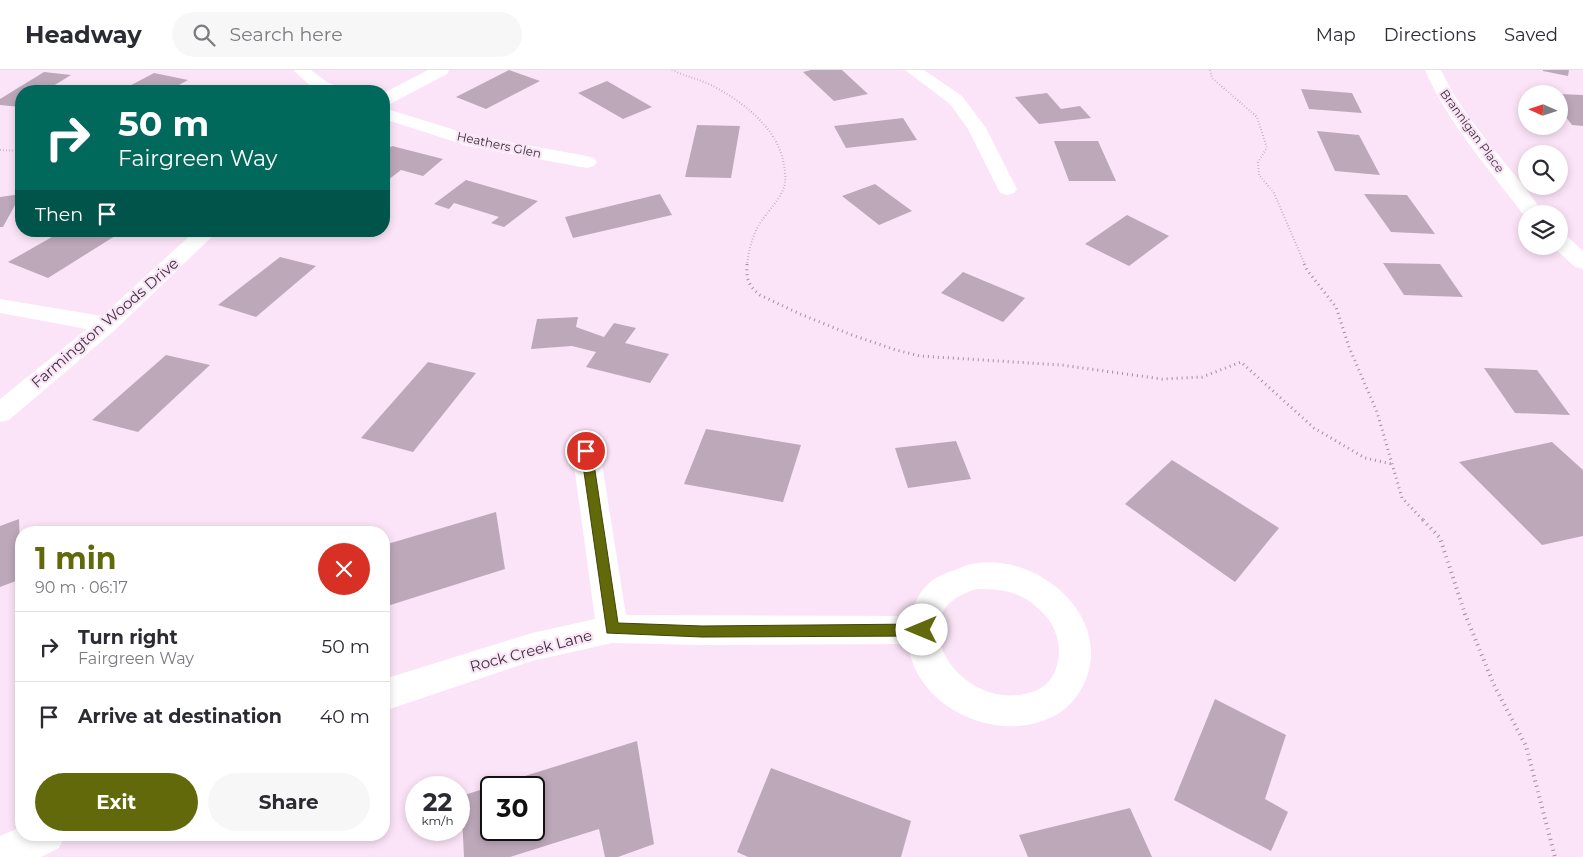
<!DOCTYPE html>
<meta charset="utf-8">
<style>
:root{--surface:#fff;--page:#f7f7f7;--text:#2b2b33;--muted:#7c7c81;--line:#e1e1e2;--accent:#62690a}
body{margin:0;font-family:Montserrat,sans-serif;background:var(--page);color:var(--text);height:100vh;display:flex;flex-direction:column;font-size:19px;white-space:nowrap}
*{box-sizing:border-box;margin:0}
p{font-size:16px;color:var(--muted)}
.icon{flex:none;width:28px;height:28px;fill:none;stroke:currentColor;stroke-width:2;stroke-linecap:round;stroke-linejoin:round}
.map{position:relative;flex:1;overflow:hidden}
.details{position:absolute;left:15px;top:456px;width:375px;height:315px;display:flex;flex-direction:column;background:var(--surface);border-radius:20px;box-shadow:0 2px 8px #0003}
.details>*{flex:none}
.top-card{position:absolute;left:15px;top:15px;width:375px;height:152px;border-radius:20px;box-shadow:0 2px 8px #0003;background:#00695c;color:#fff;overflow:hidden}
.needle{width:32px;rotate:273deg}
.buttons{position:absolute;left:1518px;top:15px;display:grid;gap:10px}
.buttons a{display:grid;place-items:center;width:50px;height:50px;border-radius:50%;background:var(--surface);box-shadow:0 2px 8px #0003;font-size:25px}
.speed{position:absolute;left:405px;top:706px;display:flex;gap:10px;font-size:25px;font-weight:700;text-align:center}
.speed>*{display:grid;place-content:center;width:65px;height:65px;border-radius:50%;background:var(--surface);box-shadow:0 2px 8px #0003;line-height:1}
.speed small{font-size:12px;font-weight:400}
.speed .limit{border:2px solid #111;border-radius:8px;background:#fff;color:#111}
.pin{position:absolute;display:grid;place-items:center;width:42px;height:42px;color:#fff;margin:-21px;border:2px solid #fff;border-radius:50%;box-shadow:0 1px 5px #0007}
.me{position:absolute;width:55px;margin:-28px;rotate:270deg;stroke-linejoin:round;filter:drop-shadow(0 0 4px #0008)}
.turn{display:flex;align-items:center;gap:18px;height:105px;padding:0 20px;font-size:22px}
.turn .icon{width:65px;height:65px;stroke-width:2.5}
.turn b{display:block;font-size:35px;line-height:42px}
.then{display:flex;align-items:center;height:48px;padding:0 20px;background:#0003;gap:10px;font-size:19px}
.round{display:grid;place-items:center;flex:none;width:52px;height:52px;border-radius:26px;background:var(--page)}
.head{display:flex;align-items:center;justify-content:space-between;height:85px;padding:0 20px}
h1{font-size:30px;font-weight:700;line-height:38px;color:var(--accent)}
.primary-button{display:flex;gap:10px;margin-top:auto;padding:10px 20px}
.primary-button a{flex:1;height:58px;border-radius:30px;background:var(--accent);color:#fff;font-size:20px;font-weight:700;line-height:58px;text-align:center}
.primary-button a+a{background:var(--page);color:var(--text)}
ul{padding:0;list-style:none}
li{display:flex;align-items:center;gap:15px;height:70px;padding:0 20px;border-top:1px solid var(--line)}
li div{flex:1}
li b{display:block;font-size:19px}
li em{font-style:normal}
header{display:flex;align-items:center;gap:30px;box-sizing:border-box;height:70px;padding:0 25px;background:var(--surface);border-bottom:1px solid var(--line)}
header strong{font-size:24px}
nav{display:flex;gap:28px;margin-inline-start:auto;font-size:18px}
.search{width:350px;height:45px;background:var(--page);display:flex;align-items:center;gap:12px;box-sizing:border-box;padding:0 18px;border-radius:28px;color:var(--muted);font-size:19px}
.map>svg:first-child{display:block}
.building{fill:#bda8ba;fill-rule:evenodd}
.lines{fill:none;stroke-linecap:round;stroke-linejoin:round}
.path-far2{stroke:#a1919e;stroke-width:2;stroke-dasharray:0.5 2.5;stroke-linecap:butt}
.path-far1{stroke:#a1919e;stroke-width:3;stroke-dasharray:1 4;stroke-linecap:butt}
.path{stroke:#a1919e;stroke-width:4;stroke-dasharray:1 4.5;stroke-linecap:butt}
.street{fill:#fff;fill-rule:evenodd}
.route{fill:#62690a;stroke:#404406}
.labels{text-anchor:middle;stroke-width:4.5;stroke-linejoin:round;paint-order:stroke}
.far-street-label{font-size:12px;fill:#3b333a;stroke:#fbe4f7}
.street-label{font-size:15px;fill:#3b333a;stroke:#fbe4f7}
</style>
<header>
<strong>Headway</strong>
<div class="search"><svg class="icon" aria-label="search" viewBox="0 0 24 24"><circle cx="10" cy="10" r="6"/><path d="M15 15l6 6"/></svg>Search here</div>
<nav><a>Map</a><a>Directions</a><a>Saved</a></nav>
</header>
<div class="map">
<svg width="1583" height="787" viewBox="0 0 1583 787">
<rect width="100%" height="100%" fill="#fbe4f7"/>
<g class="building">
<path d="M509,0L540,11L486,39L456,27Z"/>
<path d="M811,0H842L868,24L834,31L803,2Z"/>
<path d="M1543,0H1569L1568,6L1543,1Z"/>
<path d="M44,2L71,5L45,21H21L20,37L0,35V29Z"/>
<path d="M154,3L188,10L168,21H120Z"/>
<path d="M607,11L652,37L623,49L578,23Z"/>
<path d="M1301,19L1352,23L1362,43L1309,39Z"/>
<path d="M1047,23L1061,39L1080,36L1091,48L1039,54L1015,27Z"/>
<path d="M1559,24L1583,25V56L1572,55L1559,38Z"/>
<path d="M903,48L917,70L846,78L834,56Z"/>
<path d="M697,55L740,56L731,108L685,107Z"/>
<path d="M1317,61L1359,65L1380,105L1335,101Z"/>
<path d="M1054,71H1098L1116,111H1069Z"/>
<path d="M392,76L443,89L423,106L401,100L384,113V82Z"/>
<path d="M466,110L538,131L504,157L491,153L499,147L454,133L449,139L434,134Z"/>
<path d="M875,114L912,141L879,155L842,126Z"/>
<path d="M21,124L3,157H0V127Z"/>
<path d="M660,124L672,145L573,168L565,147Z"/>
<path d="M1364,124L1407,125L1435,164L1391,162Z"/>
<path d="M1127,145L1169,166L1129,196L1085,174Z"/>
<path d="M55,161H123L48,208L8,192L59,163Z"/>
<path d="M280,187L316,196L256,247L218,235Z"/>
<path d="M1383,193L1440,194L1463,227L1404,225Z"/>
<path d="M963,202L1025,228L1003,252L941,223Z"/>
<path d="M578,247L576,257L604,267L614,253L636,258L625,273L669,284L650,313L586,297L596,282L572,276L531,279L537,249Z"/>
<path d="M166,285L210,295L138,362L92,350Z"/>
<path d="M428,292L476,303L413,382L361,368Z"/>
<path d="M1484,298L1537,300L1570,345L1515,343Z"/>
<path d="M706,359L801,375L783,432L684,414Z"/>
<path d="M956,371L971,409L908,418L895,378Z"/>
<path d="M1552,372L1583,400V466L1542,475L1459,392Z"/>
<path d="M1172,390L1279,458L1235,512L1125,434Z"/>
<path d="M496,442L505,499L384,537V475Z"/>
<path d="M19,449L21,509L0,517V456Z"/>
<path d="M1215,629L1286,665L1265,729L1288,742L1271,781L1174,730Z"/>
<path d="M637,671L654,774L618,787H605L599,759L510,787H464L461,726ZM491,718H534V760H491Z"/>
<path d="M771,698L911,751L901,787H748L737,782Z"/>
<path d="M1130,738L1152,787H1028L1019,765Z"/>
</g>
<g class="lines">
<g class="path-far2">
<path d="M672,0C685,6 698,9 711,15C742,31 775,56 783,90C785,100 787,111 783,120C778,131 770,139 763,149C753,162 749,179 747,195"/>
<path d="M1210,0L1212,8L1257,47L1267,78L1258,92L1259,105L1274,123L1305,195"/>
<path d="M0,80L21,81"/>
</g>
<g class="path-far1">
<path d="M747,194C746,208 748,216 760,225L800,244L852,265L896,280L920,286L1061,295L1162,309L1202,307L1241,292L1314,358L1365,388L1392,394"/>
<path d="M1304,194L1307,200L1336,237L1349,277L1377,342L1402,428L1424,451"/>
</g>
<path class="path" d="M1423,450L1440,468L1465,544L1494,615L1526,676L1555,787"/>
<g class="street">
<path d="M293,0H311L327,12L339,17L342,21L315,20Z"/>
<path d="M428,0H449L447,4L390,34L384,35V23Z"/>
<path d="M905,0H924L962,26L986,58L1017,119L1014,123L1007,125L1000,123L968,59L950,34Z"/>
<path d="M1425,0H1441C1466,54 1511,95 1544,144H1526V148C1491,101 1448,54 1425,0Z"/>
<path d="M384,38L471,65L587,86L594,88L597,92L594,96L587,98L468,76L384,49Z"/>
<path d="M195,161H218L115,260L9,350L0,352V329L87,259L0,243V229L102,246Z"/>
<path d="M1559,165L1567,166L1583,181V199L1575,197L1552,176H1559Z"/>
<path d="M586,371L596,374L600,381L626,545L910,546C914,536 918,524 926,516C933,508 945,503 955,500C962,497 969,494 977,493C1041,484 1116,550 1083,616C1071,639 1052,651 1026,655C975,663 915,629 908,574L702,575L612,573L532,591L384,641V609L532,563L595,549L572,381L576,374ZM978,519C995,519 1011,520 1026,529C1037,536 1049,547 1054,559C1064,580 1059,612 1035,621C960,649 893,539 978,519Z"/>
<path d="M21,757V765H65L59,778L41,787H0V766Z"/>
</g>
</g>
<path class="route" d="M586,377L592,381L618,553L702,556L922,554L927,556L929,560L927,564L922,566L702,567L607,563L581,381Z"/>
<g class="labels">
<g class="far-street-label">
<text transform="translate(1472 61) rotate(54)" y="4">Brannigan Place</text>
<text transform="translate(499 75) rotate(12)" y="4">Heathers Glen</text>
</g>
<g class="street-label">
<text transform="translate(105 253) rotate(-41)" y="5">Farmington Woods Drive</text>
<text transform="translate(531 581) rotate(-15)" y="5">Rock Creek Lane</text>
</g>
</g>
</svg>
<div class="buttons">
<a><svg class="needle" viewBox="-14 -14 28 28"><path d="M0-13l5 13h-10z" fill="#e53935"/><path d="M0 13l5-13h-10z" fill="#7c7c81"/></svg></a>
<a><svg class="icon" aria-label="search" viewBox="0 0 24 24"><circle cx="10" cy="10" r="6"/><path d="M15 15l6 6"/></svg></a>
<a><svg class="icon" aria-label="layers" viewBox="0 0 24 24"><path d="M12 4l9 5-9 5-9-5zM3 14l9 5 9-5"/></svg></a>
</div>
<div class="speed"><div>22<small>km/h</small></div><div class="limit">30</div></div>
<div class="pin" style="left:586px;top:381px;background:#d93025"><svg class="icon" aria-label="arrive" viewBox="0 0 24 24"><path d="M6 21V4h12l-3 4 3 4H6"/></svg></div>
<svg class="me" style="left:922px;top:560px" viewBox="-20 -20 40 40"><circle r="19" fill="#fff"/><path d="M0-13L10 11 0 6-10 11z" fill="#62690a"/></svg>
<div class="top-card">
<div class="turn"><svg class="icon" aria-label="right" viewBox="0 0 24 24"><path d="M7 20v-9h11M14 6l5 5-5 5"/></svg><div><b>50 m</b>Fairgreen Way</div></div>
<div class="then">Then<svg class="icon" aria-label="arrive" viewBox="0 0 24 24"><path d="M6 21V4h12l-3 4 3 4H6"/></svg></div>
</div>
<section class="details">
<div class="head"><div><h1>1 min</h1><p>90 m · 06:17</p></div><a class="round" style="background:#d93025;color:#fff"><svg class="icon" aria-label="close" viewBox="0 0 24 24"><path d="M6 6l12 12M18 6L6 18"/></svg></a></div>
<ul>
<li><svg class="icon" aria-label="right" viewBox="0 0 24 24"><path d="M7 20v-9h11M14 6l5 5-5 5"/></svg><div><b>Turn right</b><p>Fairgreen Way</p></div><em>50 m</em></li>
<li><svg class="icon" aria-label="arrive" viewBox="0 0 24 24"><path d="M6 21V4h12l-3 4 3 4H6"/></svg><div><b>Arrive at destination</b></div><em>40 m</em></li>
</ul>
<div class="primary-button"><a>Exit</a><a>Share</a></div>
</section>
</div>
